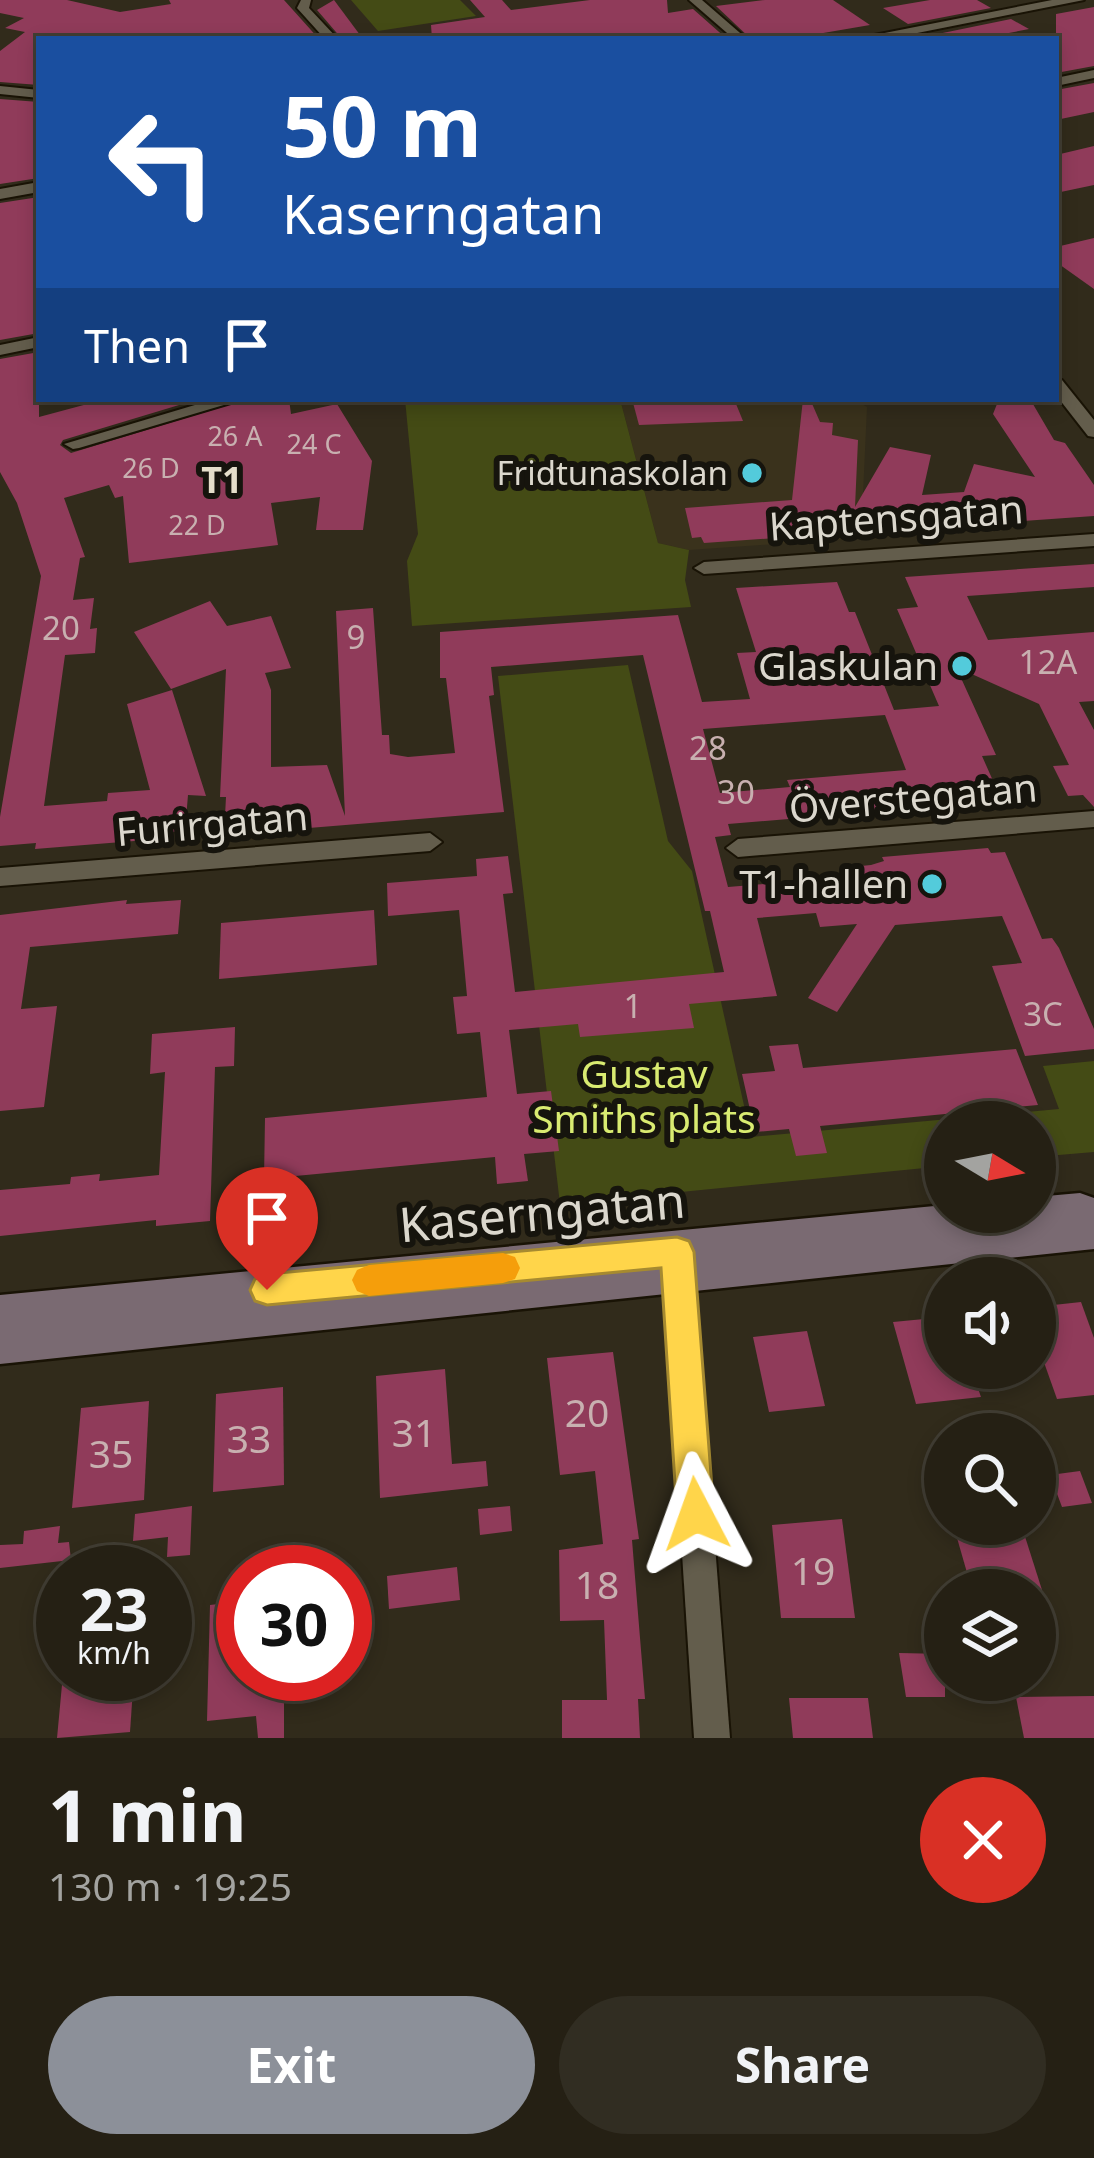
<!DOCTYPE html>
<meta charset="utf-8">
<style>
:root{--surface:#252014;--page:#312d22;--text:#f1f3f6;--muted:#a3a3a0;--line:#423e34;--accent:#8c9099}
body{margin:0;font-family:"Noto Sans",sans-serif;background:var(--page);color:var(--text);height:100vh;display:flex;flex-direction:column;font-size:45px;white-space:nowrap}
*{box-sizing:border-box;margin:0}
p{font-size:39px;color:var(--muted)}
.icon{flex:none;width:66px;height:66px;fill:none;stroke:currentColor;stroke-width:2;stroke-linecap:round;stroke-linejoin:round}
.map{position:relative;height:1738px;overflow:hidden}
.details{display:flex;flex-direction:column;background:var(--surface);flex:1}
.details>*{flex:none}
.hud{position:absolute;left:36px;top:36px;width:1023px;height:366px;border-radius:0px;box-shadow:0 6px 18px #0003,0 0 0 3px var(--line);background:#1a4fa0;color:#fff;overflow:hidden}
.needle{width:78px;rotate:100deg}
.controls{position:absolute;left:924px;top:1101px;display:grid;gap:24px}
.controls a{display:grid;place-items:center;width:132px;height:132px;border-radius:50%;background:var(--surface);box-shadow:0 6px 18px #0003,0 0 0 3px var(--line);font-size:60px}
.speed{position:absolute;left:36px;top:1545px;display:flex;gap:24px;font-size:60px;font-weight:700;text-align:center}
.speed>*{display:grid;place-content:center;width:156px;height:156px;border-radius:50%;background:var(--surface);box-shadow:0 6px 18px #0003,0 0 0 3px var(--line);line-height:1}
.speed small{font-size:30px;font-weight:400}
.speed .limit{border:18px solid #d22;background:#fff;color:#111}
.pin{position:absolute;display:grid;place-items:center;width:102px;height:102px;color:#fff;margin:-123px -51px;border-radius:50% 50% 50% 0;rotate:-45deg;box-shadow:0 0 12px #0007}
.pin .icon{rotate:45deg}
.me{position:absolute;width:132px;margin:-66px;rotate:356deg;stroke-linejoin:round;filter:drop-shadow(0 0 9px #0008)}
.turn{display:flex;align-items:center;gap:42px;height:252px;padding:0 48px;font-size:54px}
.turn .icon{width:156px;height:156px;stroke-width:2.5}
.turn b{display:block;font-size:84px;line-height:102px}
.then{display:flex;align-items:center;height:114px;padding:0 48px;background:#0003;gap:24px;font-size:45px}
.round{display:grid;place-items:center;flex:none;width:126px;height:126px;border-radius:63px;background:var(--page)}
.headline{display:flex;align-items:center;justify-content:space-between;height:204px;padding:0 48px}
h1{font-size:72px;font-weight:700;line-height:90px}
.primary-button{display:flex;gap:24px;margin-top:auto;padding:24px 48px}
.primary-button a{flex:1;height:138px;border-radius:72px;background:var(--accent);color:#fff;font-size:48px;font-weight:700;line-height:138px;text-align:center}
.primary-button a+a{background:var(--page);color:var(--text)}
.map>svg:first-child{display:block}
.built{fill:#3a321c}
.green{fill:#444b15}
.building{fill:#903b5a;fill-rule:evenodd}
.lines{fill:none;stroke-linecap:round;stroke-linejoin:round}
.minor-casing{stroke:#191305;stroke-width:4}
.tertiary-casing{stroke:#191305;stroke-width:4}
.secondary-casing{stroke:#191305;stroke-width:5}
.minor{fill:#635d4c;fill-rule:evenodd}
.tertiary{fill:#635d4c;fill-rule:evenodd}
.secondary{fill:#7a6a72;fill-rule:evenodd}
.route{fill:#ffd54a;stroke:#a68a30;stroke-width:3}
.slow{fill:#f59e0b}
.poi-dot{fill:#53cbdb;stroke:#16140d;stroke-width:4.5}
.labels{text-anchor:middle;stroke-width:12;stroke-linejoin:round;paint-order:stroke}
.far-number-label{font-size:27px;fill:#c8b0b0}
.far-poi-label{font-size:33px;fill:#dbd7cd;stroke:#16140d;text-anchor:end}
.number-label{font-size:33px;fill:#c8b0b0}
.far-neighbourhood-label{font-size:36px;font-weight:bold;fill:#e5deca;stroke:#16140d}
.street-label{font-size:39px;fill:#dbd7cd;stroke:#16140d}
.poi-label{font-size:39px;fill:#dbd7cd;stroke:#16140d;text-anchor:end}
.park-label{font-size:39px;fill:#d9eb71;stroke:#16140d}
.near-number-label{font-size:39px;fill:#c8b0b0}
.near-street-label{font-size:48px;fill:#dbd7cd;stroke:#16140d}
</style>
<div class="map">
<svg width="1094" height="1738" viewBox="0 0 1094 1738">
<rect width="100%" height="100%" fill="#312b1b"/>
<path class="built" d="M620,399H854L867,407L861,538L689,550L658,543Z"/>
<g class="green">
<path d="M351,0H460L476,16L378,31Z"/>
<path d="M405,399H620L658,543L689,550L685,580L691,607L412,626L407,561L418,534Z"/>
<path d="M628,665L668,841L692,871L751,1137L1059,1109L1043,1066L1094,1061V1152L1035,1157V1122H945V1166L560,1204L498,676Z"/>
</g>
<g class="building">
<path d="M0,0H67L120,12L171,4L169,0H284L319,39H39V85L0,82V51L25,32L5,28L24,18L0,13Z"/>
<path d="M334,0L363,39H342L317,10Z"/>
<path d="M470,0H502L511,10L590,0H667L668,13L693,9L727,39H680L673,34L641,39H432L431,25L485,17Z"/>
<path d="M765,0H833L870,25L794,38L751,39L716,6Z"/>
<path d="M930,0H977L991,8L908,24L883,8Z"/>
<path d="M1094,7V66L1056,73V14Z"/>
<path d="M1011,19L1029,29L978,39L928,36Z"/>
<path d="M1094,83V112L1056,120V90Z"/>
<path d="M0,99L39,102V178L0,184Z"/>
<path d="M1094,146V185L1056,193V155Z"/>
<path d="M39,197V333L0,340V203Z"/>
<path d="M1094,238V289L1056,262V247Z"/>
<path d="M39,352V417L106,399H199L63,440L60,445L71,453L248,399H289L291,414L337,404L372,461L363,530H316L320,497L271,503L278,545L129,563L123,496L115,498L109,485L64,498L85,557L80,558L73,600L94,598L90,629L97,628L95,653L65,655L44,806L107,801L108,793L150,790L127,704L172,690L206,796L188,795L185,831L159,833V839L35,849L36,843L0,846V817L41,576L17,503L0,472V359Z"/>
<path d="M632,399H734L743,421L639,425Z"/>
<path d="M803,399H810L820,422L833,423L832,435L858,440L855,507L890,447L931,455L922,495L964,492L974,464L1035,477L993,414L999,399H1030L1054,440L1065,443L1094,485V516L704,543L701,537L692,538L685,508L792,500Z"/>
<path d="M1094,564V587L967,596L988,640L1094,632V701L1079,702L1094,730V807L1083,795L1068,796L1053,766L1069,765L1039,704L956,667L996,755L982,756L1002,801L728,824L731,835L715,837L728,887L844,877L841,868L871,865L884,861L882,857L988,848L991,853L1005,852L1042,939L1052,938L1059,948L1094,1029V1049L1025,1056L992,966L1022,963L1002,916L895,925L837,1012L808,998L857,924L820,927L816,913L757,918L777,996L689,1004L694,1028L580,1037L578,1024L509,1030L517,1094L551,1091L559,1151L524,1154L528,1181L497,1184L495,1157L264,1179L265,1118L487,1097L480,1032L457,1034L453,997L467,996L459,910L388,916L387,883L477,876L476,859L508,856L513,893L503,894L515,992L724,972L710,911H705L643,655L491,667L494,695L489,696L504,812L224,835L226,797H220L226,669L171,689L134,632L210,601L227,626L271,616L291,668L265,673L271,690V767L327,765L345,816L336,611L373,608L382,735H389L390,754L408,757L455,753L446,678H440V632L678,615L702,702L750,699L737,653L756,652L736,588L837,582L849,612H855L894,710L939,706L897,609L918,607L905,577ZM885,715L906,770L787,780L790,787L720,793L703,729Z"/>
<path d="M127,900L126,904L181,900L178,934L30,947L21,1009L57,1006L44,1107L0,1111V915Z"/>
<path d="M374,910L377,965L219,979L221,923Z"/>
<path d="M235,1027L234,1066L215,1067L210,1221L156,1226V1220L0,1236V1190L70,1184L71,1177L100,1174L99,1181L159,1175L165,1072L150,1074L152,1034Z"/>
<path d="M798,1044L803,1068L1016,1049L1038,1105L820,1126L827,1153L796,1156L789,1129L755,1132L742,1074L775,1071L769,1046Z"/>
<path d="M1081,1302L1094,1338V1395L1057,1399L1035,1337V1307Z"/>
<path d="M945,1317V1368H971L981,1397L916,1404L893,1322Z"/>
<path d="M807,1331L825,1406L769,1412L753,1337Z"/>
<path d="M613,1352L639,1539L632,1540L645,1699H638L640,1738H562V1700H607L604,1620L560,1621L559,1550L603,1544L595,1471L560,1475L547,1358Z"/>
<path d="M445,1369L452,1464L486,1461L488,1486L380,1498L376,1376Z"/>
<path d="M283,1387L284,1485L213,1492L216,1394Z"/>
<path d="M149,1401L144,1500L72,1508L81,1408Z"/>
<path d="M1080,1471L1092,1503L1062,1507L1050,1475Z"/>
<path d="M192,1506L190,1555L167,1557L168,1537L133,1541L135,1514Z"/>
<path d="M510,1506L512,1531L480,1535L478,1509Z"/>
<path d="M842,1519L855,1618H781L772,1525Z"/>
<path d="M953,1524H1021L1042,1590H972Z"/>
<path d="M60,1526L58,1543L69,1542L71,1560L0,1568V1545L23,1544L24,1531Z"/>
<path d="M457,1567L460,1600L389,1609L387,1576Z"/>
<path d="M243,1601V1674H284V1738H258L256,1716L207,1721L210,1605Z"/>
<path d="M899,1653L945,1654V1697H906Z"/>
<path d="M63,1674H134L130,1732L57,1738Z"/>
<path d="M1094,1696V1738H1024L1016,1697Z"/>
<path d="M789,1698H868L873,1738H793Z"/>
</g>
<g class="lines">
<defs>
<g id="minor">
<path d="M301,0H311L309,8L338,39H325L297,8Z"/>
<path d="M689,0H702L747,39H734Z"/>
<path d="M1094,70V78L1056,86V78Z"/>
<path d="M0,86L39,90V98L0,94Z"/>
<path d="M39,337V347L0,355V345Z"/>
<path d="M1056,379L1062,380L1094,420V437L1088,436L1056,395Z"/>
<path d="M215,399H244L79,448L73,449L64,444Z"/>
<path d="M1094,534V546L704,574L694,568L704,562Z"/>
<path d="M1094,811V827L738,857L726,848L738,839Z"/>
<path d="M430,833L442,842L430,851L0,886V868Z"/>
<path d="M678,1249L688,1253L693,1262L730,1738H694L663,1262L668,1253Z"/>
</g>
<g id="tertiary">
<path d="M1052,0H1084L887,39H854Z"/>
<path d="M39,182V192L0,199V189Z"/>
</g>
<path id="secondary" d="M1080,1193L1094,1198V1249L0,1364V1295L945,1205V1212H1035V1197Z"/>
</defs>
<use href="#minor" class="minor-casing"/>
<use href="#tertiary" class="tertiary-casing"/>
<use href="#secondary" class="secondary-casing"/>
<use href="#minor" class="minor"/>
<use href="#tertiary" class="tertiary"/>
<use href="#secondary" class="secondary"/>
</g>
<path class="route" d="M677,1237L689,1241L694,1252L714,1514L709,1527L696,1533L682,1527L677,1514L661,1268L267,1305L255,1301L250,1290L255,1279L267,1274Z"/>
<path class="slow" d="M503,1253L515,1257L520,1268L515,1279L503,1283L369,1296L357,1291L352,1280L357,1270L369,1265Z"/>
<g class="poi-dot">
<circle cx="752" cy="473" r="12"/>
<circle cx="962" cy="666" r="12"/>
<circle cx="932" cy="884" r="12"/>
</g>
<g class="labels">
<g class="far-number-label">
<text x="235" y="446">26 A</text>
<text x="314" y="454">24 C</text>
<text x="151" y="478">26 D</text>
<text x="197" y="535">22 D</text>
</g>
<g class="far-poi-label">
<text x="728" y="485">Fridtunaskolan</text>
</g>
<g class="number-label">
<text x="61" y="640">20</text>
<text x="356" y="649">9</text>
<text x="1048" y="674">12A</text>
<text x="708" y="760">28</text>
<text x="736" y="804">30</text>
<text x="633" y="1018">1</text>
<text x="1043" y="1026">3C</text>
</g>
<g class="far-neighbourhood-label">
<text x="222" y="493">T1</text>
</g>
<g class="street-label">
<text transform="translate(896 518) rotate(-4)" y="14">Kaptensgatan</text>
<text transform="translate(913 798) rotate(-5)" y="14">Överstegatan</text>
<text transform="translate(212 824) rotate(-5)" y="14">Furirgatan</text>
</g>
<g class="poi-label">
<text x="938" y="680">Glaskulan</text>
<text x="908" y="898">T1-hallen</text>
</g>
<g class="park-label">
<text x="644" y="1088">Gustav<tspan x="644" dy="45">Smiths plats</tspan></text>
</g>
<g class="near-number-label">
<text x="587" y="1427">20</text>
<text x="414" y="1447">31</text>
<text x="249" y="1453">33</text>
<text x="111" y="1468">35</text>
<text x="813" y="1585">19</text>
<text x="597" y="1599">18</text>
</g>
<g class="near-street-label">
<text transform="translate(542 1213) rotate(-5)" y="17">Kaserngatan</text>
</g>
</g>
</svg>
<div class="controls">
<a><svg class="needle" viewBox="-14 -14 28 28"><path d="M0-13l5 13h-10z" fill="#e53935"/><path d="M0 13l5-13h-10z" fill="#a3a3a0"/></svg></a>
<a><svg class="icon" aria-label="sound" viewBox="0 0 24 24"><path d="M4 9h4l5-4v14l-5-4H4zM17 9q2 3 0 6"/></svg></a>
<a><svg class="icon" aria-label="search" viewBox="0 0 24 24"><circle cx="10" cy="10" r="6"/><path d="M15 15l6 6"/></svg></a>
<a><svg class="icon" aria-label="layers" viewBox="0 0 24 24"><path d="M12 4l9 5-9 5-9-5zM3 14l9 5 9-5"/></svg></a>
</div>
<div class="speed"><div>23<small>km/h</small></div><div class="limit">30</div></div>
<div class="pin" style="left:267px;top:1290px;background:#d93025"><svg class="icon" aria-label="arrive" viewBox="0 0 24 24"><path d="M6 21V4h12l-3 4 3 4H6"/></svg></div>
<svg class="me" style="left:696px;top:1514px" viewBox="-20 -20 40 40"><path d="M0-17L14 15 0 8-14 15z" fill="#ffd54a" stroke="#fff" stroke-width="4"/></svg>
<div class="hud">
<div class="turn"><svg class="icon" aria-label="left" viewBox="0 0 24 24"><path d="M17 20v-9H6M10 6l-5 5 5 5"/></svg><div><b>50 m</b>Kaserngatan</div></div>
<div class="then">Then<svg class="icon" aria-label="arrive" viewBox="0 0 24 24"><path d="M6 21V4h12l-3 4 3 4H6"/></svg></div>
</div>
</div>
<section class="details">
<div class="headline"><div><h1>1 min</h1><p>130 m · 19:25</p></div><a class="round" style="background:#d93025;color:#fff"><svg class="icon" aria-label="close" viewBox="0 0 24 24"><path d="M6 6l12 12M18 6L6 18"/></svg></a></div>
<div class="primary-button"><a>Exit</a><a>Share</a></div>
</section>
